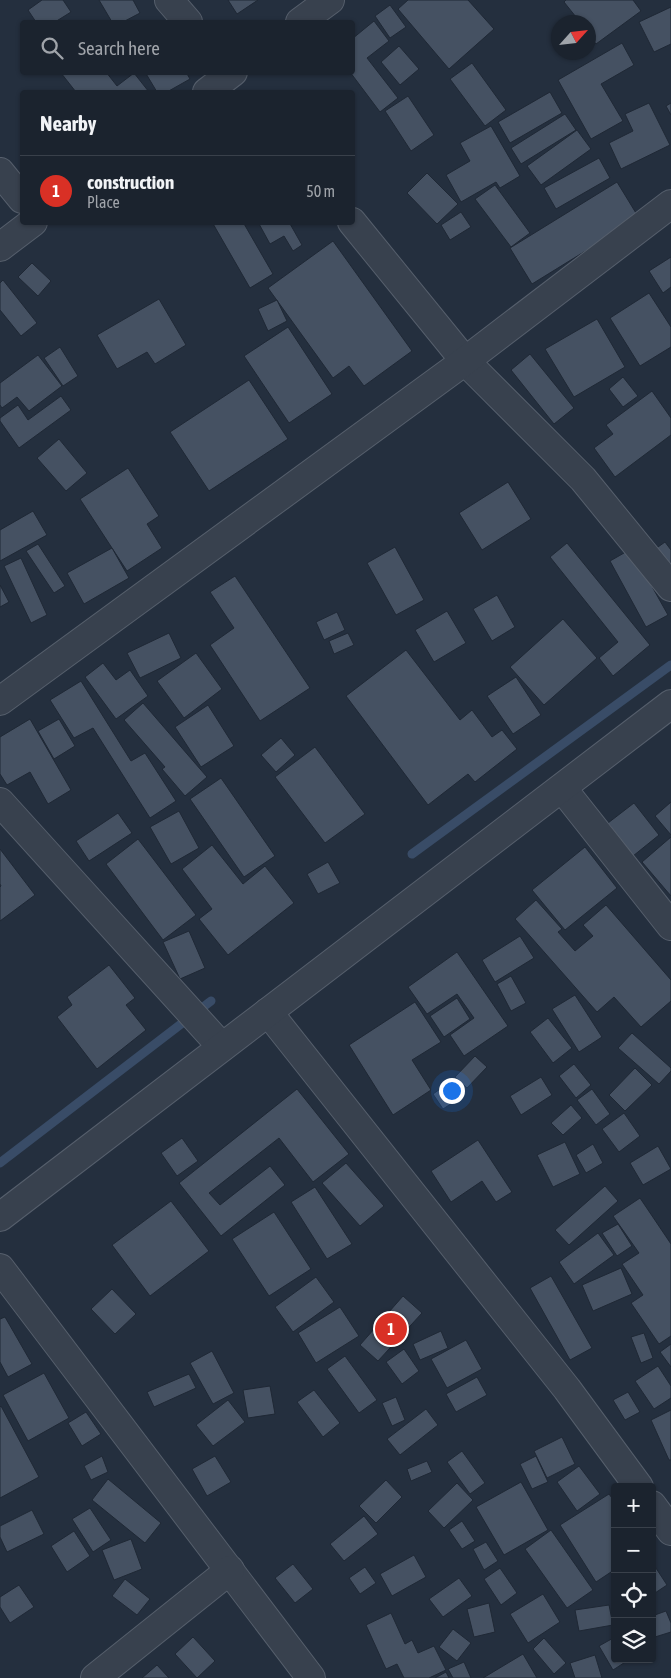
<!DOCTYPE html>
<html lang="en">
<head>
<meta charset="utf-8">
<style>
  body { margin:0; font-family:"Asap Condensed",sans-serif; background:#242b36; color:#f1f3f6 }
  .controls { position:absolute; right:15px; bottom:15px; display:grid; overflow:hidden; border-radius:5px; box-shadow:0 1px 4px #0004 }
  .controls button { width:45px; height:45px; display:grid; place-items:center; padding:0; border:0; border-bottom:1px solid #39404a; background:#1b232e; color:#f1f3f6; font:25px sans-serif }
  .compass { position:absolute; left:551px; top:15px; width:45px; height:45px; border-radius:50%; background:#1b232e; box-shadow:0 1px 4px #0004; rotate:63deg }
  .you { position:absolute; left:451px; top:1090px; width:18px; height:18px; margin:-12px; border:4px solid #fff; border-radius:50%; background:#1a73e8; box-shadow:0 0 0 8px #1a73e833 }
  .badge { display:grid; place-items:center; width:32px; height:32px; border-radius:50%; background:#d93025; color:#fff; font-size:16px; font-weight:700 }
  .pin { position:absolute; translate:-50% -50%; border:2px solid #fff; box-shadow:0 1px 5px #0006 }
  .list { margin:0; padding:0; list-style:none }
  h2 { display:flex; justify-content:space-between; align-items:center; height:65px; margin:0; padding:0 20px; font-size:21px }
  h2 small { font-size:16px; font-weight:400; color:#a0a4aa }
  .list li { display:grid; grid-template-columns:32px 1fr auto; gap:15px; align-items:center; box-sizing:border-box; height:70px; padding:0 20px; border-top:1px solid #39404a }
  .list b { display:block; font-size:19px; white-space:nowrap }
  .list p { margin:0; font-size:16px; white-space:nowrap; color:#a0a4aa }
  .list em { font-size:16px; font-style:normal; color:#a0a4aa }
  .icon { flex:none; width:28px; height:28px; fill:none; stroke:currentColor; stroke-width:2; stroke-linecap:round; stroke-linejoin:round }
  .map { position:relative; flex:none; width:671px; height:1678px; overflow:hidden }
  .search { position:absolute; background:#1b232e; box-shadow:0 1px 4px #0004; left:20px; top:20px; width:335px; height:55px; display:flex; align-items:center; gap:12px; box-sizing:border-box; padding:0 18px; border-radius:5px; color:#a0a4aa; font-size:19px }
  .panel { position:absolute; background:#1b232e; box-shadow:0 1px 4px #0004; left:20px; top:90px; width:335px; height:135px; border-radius:5px }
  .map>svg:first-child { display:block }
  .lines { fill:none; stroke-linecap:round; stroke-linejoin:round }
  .stream { stroke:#394c67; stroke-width:9 }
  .building { fill:#455162; stroke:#1f2835 }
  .minor-casing { stroke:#565f6c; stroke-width:30 }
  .minor { stroke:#38414e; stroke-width:28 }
</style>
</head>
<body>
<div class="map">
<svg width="671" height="1678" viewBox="0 0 671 1678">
  <rect width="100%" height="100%" fill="#242f3e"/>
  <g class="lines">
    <g class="stream">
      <polyline points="412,854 671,665"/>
      <polyline points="0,1163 211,1001"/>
    </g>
  </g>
  <g class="building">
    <polygon points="42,0 63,0 71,12 55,22 36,22 28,10"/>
    <polygon points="99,0 133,0 140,13 123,22 112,22"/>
    <polygon points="228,0 258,0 237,14"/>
    <polygon points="408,0 468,0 494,29 449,69 398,9"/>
    <polygon points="566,0 633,0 641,11 596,44 588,34 588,22 580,22 564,2"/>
    <polygon points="390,5 406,27 390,38 375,16"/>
    <polygon points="671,7 671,44 654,52 639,22"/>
    <polygon points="374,21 389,41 367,58 398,98 380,112 350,72 352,72 352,39"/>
    <polygon points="622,43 634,65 601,84 623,121 591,139 558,80"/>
    <polygon points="399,46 419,69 400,85 381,62"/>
    <polygon points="472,63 506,110 485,126 450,79"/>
    <polygon points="106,72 117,86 134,73 149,92 76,92 61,73"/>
    <polygon points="145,72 186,72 190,79 167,92 157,92"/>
    <polygon points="550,92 562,113 510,143 498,122"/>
    <polygon points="408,96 434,135 411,151 385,111"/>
    <polygon points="649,103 670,145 621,169 609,143 633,131 625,114"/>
    <polygon points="671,103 671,115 666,106"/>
    <polygon points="565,114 576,130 521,164 511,148"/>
    <polygon points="491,126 520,176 500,188 496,182 461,202 446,175 470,161 460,143"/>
    <polygon points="577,130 591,149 541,185 527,166"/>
    <polygon points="599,158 610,178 556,209 544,188"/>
    <polygon points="427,173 458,204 437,224 407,193"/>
    <polygon points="617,182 639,218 532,284 510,248"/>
    <polygon points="495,185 530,233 511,247 475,199"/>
    <polygon points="461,212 471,227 450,240 441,225"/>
    <polygon points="212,222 243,222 273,274 250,288"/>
    <polygon points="258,222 289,222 302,245 293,251 284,236 270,244"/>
    <polygon points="333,241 412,351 364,386 349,366 333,378 268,288"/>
    <polygon points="671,257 671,287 663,293 649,271"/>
    <polygon points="32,263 51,281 38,296 18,277"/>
    <polygon points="3,280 37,323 21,336 0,310 0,283"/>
    <polygon points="649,293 671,327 671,347 640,366 610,318"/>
    <polygon points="159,299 186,345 155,364 147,352 117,369 97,335"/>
    <polygon points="277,300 287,321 268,331 258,309"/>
    <polygon points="597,319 625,367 574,397 545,349"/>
    <polygon points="288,327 332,394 289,423 244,356"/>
    <polygon points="60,347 78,376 63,386 44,358"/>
    <polygon points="530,354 574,408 554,424 511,370"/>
    <polygon points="38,355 62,386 29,411 17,397 2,408 0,405 0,383"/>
    <polygon points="623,377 638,396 623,407 609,389"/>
    <polygon points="249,380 288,439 209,491 170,432"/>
    <polygon points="652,391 671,418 671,435 615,477 594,448 613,434 606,425"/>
    <polygon points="61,396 71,410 19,448 0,421 0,418 18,405 28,420"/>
    <polygon points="59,439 87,473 66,491 37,458"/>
    <polygon points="128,468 159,516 147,524 162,548 127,571 80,499"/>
    <polygon points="508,482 531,519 482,550 459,513"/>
    <polygon points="33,511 47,535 0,561 0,530"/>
    <polygon points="665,542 671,550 671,568 651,552"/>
    <polygon points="567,543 650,645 613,676 599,658 618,642 550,557"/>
    <polygon points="38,544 65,586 54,593 26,551"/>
    <polygon points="395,547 424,600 396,615 367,563"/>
    <polygon points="112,548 129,578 84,604 67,573"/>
    <polygon points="631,549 668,615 646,627 610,561"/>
    <polygon points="21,558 47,615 31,623 4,566"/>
    <polygon points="235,576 310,688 260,721 210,645 234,628 210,592"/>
    <polygon points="0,585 9,602 0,607"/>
    <polygon points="497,595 515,627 492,641 473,609"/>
    <polygon points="447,611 466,643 434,662 415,630"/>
    <polygon points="337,612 345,630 324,640 316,622"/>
    <polygon points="563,619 597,658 544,705 510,667"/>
    <polygon points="169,633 181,658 140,678 127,653"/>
    <polygon points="348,633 354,645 334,654 329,641"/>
    <polygon points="406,650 460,720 472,710 492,737 502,730 517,749 475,782 468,774 428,805 346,696"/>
    <polygon points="196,653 222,689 184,718 157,681"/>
    <polygon points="103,663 116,680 130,670 148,696 116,719 85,677"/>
    <polygon points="516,677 541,715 513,734 487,696"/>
    <polygon points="81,681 131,761 145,753 176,801 150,818 93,728 74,738 50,700"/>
    <polygon points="143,703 207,777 185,796 162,769 165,767 124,720"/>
    <polygon points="208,705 234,746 201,767 175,727"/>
    <polygon points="30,719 71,790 48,804 30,772 7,785 0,774 0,737"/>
    <polygon points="59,719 75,746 54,759 38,731"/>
    <polygon points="281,738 295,755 276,772 261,755"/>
    <polygon points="315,747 365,814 325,843 275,777"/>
    <polygon points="221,778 275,856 244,877 190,799"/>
    <polygon points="671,802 671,835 655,816"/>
    <polygon points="634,803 659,835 633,856 608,823"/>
    <polygon points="179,811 199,848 171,864 150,827"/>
    <polygon points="118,813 132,833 89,861 76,841"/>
    <polygon points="671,837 671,896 642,862"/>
    <polygon points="138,839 196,915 163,940 106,864"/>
    <polygon points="212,845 243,884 265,866 294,903 228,955 199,919 212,909 182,869"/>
    <polygon points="585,847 617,888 565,930 532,890"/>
    <polygon points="0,849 35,895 0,921 0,887 1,886 0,884"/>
    <polygon points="328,862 340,883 318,894 307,874"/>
    <polygon points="536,900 562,929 558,932 575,951 593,936 583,925 606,905 671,980 671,1001 641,1027 614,997 597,1012 515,919"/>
    <polygon points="189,931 205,968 180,979 163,942"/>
    <polygon points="520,936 534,958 495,982 482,960"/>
    <polygon points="457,952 508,1026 464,1056 450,1035 474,1018 457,994 427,1014 408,987"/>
    <polygon points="109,965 135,998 126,1005 146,1030 97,1069 57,1017 72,1005 67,997"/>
    <polygon points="511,976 526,1003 511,1011 497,984"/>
    <polygon points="575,995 602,1037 579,1052 552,1009"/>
    <polygon points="457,998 470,1019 444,1037 430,1016"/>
    <polygon points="415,1002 441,1042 412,1060 431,1090 393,1115 349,1045"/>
    <polygon points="548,1018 572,1048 553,1063 530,1032"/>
    <polygon points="632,1033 671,1068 671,1071 659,1084 618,1048"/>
    <polygon points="475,1056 487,1067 467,1088 455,1077"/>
    <polygon points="574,1064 591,1085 576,1098 559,1076"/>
    <polygon points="635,1068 652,1085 625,1111 609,1095"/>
    <polygon points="541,1077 552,1095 521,1115 510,1096"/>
    <polygon points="453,1080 463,1096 443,1109 433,1094"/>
    <polygon points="297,1089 349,1154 313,1182 279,1138 209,1193 220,1205 270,1166 285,1185 221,1236 179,1183"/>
    <polygon points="592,1089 610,1114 596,1125 577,1100"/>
    <polygon points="571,1105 582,1118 563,1135 551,1123"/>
    <polygon points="624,1113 640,1136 619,1152 602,1129"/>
    <polygon points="182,1138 198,1161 177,1176 161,1153"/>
    <polygon points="478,1140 512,1192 496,1202 482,1181 451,1202 431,1171"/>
    <polygon points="565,1142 580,1174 553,1187 537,1155"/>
    <polygon points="593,1144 603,1163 586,1173 576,1155"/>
    <polygon points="658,1146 671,1169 643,1185 630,1163"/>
    <polygon points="346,1163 384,1206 360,1226 322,1183"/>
    <polygon points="605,1186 618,1201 569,1245 555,1230"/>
    <polygon points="315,1187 352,1244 327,1259 291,1202"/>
    <polygon points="640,1198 671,1244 671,1336 659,1344 631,1303 643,1295 622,1264 639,1253 613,1216"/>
    <polygon points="171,1201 209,1251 150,1296 112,1245"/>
    <polygon points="274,1212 311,1269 269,1296 232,1239"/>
    <polygon points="618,1224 632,1246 617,1256 602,1233"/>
    <polygon points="598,1233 614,1255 574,1284 559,1262"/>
    <polygon points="621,1268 632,1294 593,1311 582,1285"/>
    <polygon points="551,1276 592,1348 570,1360 530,1288"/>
    <polygon points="316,1277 334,1302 293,1332 275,1307"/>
    <polygon points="112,1289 136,1314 115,1334 91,1309"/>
    <polygon points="403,1296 422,1313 378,1361 360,1345"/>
    <polygon points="340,1307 359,1336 316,1363 298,1333"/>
    <polygon points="5,1317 32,1364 8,1377 0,1362 0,1319"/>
    <polygon points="441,1331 448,1348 420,1360 413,1344"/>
    <polygon points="644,1333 653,1358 641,1363 631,1337"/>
    <polygon points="466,1340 482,1369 447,1388 431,1359"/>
    <polygon points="671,1344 671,1367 660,1352"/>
    <polygon points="404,1349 419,1371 402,1384 386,1362"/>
    <polygon points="212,1351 234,1393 213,1404 190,1363"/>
    <polygon points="345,1356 377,1400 359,1413 327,1369"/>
    <polygon points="658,1366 671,1386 671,1398 654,1409 635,1381"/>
    <polygon points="44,1373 69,1418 28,1441 3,1395"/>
    <polygon points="189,1374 196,1388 154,1407 147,1392"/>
    <polygon points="477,1377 487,1395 456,1412 446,1394"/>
    <polygon points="270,1386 275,1414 248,1418 243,1390"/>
    <polygon points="314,1390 340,1423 323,1437 297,1402"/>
    <polygon points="628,1392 640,1412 625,1420 613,1400"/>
    <polygon points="396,1397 405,1420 392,1426 382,1403"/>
    <polygon points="228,1400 245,1422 213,1446 196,1425"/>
    <polygon points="1,1406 39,1477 0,1498 0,1407"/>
    <polygon points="426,1409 438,1425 400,1455 387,1439"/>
    <polygon points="671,1410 671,1460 669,1460 651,1420"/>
    <polygon points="86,1412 101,1434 82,1446 68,1423"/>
    <polygon points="562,1437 575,1464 547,1478 534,1451"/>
    <polygon points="462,1451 485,1483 470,1494 447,1462"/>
    <polygon points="102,1456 108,1472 91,1480 84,1466"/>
    <polygon points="215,1456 231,1482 207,1496 192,1469"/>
    <polygon points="536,1456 548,1482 532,1489 520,1464"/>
    <polygon points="427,1461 432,1472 411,1481 407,1469"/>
    <polygon points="579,1466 600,1494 577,1511 557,1482"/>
    <polygon points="108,1479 161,1523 145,1543 92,1500"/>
    <polygon points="386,1480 402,1497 376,1523 359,1506"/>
    <polygon points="521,1482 548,1530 504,1555 476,1507"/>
    <polygon points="457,1483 473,1500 444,1528 428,1511"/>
    <polygon points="609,1494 615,1502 615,1578 611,1572 596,1582 560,1525"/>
    <polygon points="90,1508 111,1540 93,1552 72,1519"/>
    <polygon points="32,1510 44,1534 7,1552 0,1537 0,1526"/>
    <polygon points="364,1516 378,1534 344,1561 330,1544"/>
    <polygon points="462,1521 475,1541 462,1549 449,1530"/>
    <polygon points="551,1530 593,1590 567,1608 525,1549"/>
    <polygon points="74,1531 90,1556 67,1572 51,1546"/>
    <polygon points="131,1539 142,1569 114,1580 102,1550"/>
    <polygon points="486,1542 498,1561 484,1570 473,1549"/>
    <polygon points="414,1555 426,1577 392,1596 380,1574"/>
    <polygon points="652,1562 667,1585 652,1595"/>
    <polygon points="293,1564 313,1589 295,1603 275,1578"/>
    <polygon points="365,1567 376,1583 360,1594 349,1578"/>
    <polygon points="500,1568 517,1593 501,1605 484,1579"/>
    <polygon points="459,1578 472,1596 443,1617 429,1599"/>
    <polygon points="125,1579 150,1599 137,1615 112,1596"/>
    <polygon points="19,1585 34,1607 10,1623 0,1607 0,1597"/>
    <polygon points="543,1594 560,1622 528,1643 510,1614"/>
    <polygon points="489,1603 495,1632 474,1637 467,1609"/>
    <polygon points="609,1605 613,1625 579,1631 575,1610"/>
    <polygon points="666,1611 671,1623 671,1632 655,1637 652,1631 652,1616"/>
    <polygon points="391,1613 405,1644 412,1640 418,1653 434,1646 446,1670 429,1678 404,1678 397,1664 386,1669 366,1625"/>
    <polygon points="453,1629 471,1643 457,1661 439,1647"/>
    <polygon points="193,1637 215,1661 197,1678 175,1654"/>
    <polygon points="615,1637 615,1659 630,1659 613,1670 599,1646"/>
    <polygon points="544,1638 566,1663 554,1674 533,1649"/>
    <polygon points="523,1654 537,1678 483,1678"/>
    <polygon points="595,1655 602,1678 575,1678 570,1663"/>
    <polygon points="464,1662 471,1678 453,1678 448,1669"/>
    <polygon points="157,1665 169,1678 142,1678"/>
    <polygon points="446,1672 449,1678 435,1678"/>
  </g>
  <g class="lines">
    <defs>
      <g id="minor">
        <polyline points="169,0 188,22"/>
        <polyline points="300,22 330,0"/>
        <polyline points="207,92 233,72"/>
        <polyline points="0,172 22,199"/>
        <polyline points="352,222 465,361 583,479 671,587"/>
        <polyline points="0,247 33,222"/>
        <polyline points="0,701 465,361 671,204"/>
        <polyline points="562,788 671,926"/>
        <polyline points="0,802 222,1047"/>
        <polyline points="268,1012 567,1389 639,1487"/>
        <polyline points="0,1217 671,704"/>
        <polyline points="0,1268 311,1678"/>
        <polyline points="652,1505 671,1531"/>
        <polyline points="95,1678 230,1570"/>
      </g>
    </defs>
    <use href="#minor" class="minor-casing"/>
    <use href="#minor" class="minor"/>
  </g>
</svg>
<div class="controls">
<button>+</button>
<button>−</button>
<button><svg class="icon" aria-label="locate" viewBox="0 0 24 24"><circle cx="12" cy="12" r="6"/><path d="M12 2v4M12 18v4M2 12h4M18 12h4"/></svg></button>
<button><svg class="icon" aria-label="layers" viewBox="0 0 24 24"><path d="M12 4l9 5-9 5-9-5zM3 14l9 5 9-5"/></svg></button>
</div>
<svg class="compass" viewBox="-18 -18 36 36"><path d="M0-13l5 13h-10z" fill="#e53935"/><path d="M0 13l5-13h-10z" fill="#a0a4aa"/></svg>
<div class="you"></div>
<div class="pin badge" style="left:391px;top:1329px">1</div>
<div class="search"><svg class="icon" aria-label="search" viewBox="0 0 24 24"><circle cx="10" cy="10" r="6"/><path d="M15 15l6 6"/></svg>Search here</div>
<section class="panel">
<h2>Nearby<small></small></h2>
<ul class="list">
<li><span class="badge">1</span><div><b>construction</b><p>Place</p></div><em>50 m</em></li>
</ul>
</section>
</div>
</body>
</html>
